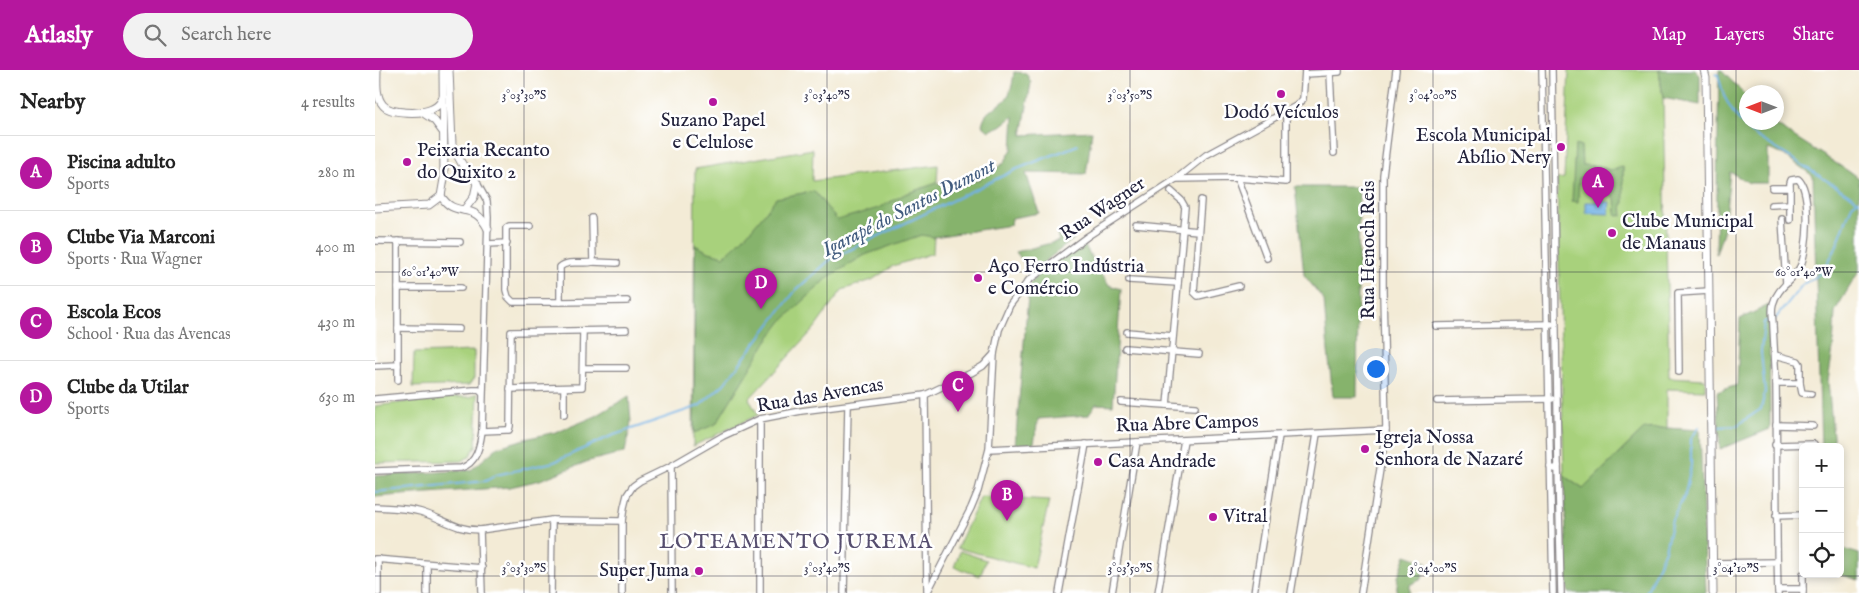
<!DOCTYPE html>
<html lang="en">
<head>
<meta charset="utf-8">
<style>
  body { margin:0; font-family:"IM FELL English",serif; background:#f2f2f2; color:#222 }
  .controls { position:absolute; right:15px; bottom:15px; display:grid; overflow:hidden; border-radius:8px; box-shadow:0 2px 8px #0003 }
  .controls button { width:45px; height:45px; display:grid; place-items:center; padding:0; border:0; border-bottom:1px solid #e0e0e0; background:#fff; color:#222; font:25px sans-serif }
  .compass { position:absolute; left:1364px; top:15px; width:45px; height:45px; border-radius:50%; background:#fff; box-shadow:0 2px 8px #0003; rotate:270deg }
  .you { position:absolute; left:1000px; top:298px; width:18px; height:18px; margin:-12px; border:4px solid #fff; border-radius:50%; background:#1a73e8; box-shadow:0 0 0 8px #1a73e833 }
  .badge { display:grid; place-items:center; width:32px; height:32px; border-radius:50%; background:#b5179e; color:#fff; font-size:16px; font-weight:700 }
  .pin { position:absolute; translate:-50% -41px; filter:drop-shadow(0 1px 2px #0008) }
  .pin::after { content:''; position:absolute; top:26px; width:18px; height:15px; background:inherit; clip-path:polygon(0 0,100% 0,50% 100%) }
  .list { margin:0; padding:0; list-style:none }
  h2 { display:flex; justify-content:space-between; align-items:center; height:65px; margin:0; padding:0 20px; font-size:21px }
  h2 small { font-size:16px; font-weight:400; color:#767676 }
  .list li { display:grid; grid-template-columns:32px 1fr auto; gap:15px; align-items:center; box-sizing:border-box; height:75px; padding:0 20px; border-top:1px solid #e0e0e0 }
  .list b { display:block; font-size:19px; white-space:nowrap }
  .list p { margin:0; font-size:16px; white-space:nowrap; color:#767676 }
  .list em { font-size:16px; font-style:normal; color:#767676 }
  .icon { flex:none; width:28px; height:28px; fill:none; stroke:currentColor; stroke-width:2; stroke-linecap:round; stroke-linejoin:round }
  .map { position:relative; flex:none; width:1484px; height:523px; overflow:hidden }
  header { display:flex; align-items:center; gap:30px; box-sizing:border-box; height:70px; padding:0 25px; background:#b5179e; color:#fff }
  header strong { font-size:24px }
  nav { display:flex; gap:28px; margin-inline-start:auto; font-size:18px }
  .search { width:350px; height:45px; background:#f2f2f2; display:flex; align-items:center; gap:12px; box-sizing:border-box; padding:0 18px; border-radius:28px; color:#767676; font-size:19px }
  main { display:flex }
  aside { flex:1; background:#fff }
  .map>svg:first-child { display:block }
  .green { fill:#a8d17c; stroke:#657a5c }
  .forest { fill:#86b36c; stroke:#546a54 }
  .water { fill:#72b2e6; stroke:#4a6a90 }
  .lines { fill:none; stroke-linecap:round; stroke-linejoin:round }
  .stream { stroke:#72b2e6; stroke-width:2 }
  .minor-casing { stroke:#8a8688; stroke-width:8 }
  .tertiary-casing { stroke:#8a8688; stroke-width:9 }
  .minor { stroke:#fff; stroke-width:5.5 }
  .tertiary { stroke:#fff; stroke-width:7 }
  .ticks { fill:none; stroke:#22223b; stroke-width:1; stroke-opacity:0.45 }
  .poi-dot { fill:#b5179e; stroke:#fff; stroke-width:2 }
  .labels { text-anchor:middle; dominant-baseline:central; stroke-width:5; stroke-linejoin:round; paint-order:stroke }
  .poi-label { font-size:19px; fill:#22223b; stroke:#fff; text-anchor:start }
  .street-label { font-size:19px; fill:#22223b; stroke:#fff }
  .water-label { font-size:20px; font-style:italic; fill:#425c7f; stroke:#fff }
  .quarter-label { font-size:21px; letter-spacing:1px; fill:#564e6f; stroke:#fff }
  .ticks-label { font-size:12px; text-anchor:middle; fill:#22223b; stroke:#fff; stroke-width:5; stroke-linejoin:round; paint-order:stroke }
</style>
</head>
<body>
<header>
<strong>Atlasly</strong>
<div class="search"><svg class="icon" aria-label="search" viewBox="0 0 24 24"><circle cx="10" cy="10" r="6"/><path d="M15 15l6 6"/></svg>Search here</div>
<nav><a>Map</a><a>Layers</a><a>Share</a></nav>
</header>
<main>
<aside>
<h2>Nearby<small>4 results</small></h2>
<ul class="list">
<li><span class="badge">A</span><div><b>Piscina adulto</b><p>Sports</p></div><em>280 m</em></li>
<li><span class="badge">B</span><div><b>Clube Via Marconi</b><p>Sports · Rua Wagner</p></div><em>400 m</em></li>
<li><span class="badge">C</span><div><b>Escola Ecos</b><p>School · Rua das Avencas</p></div><em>430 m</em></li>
<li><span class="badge">D</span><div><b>Clube da Utilar</b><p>Sports</p></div><em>630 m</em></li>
</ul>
</aside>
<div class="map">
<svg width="1484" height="523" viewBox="0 0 1484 523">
  <rect width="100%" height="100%" fill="#fff"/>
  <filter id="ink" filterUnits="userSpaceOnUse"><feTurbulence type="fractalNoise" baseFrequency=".02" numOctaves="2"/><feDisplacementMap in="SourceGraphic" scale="10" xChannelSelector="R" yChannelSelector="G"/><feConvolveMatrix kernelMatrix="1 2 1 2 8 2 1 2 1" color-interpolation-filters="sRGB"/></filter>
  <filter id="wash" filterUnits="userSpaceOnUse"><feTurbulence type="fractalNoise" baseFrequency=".0096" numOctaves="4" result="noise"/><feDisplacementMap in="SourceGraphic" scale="20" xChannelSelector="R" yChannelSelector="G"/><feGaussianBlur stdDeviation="1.12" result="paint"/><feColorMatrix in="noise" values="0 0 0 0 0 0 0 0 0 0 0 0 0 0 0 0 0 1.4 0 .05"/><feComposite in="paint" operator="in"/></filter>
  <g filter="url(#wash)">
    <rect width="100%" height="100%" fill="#f3ebd6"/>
    <g class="green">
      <polygon points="1194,0 1284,0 1288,28 1294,307 1330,309 1330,320 1292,319 1292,358 1269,359 1208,419 1189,406 1182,109 1189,108"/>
      <polygon points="438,79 437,111 563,95 558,183 518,196 497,210 467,220 439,259 374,329 383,345 318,376 320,99"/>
      <polygon points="99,281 99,308 94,315 38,317 39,283"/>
      <polygon points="103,323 101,376 94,387 86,391 0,393 0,336 71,327 95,327"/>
      <polygon points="606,427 674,431 659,498 582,478"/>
      <polygon points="585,481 611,490 605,506 579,497"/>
    </g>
    <g class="forest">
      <polygon points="1284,0 1320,0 1325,5 1325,35 1288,28"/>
      <polygon points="1344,0 1346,0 1371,26 1372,52 1398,53 1484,108 1484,201 1460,241 1458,279 1453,311 1459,377 1446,377 1438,106 1409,85 1393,79 1393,113 1374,113 1355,102 1349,159 1341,184"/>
      <path d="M639,2L651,3L656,13L647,65L717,61L711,104L651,103L664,143L637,148L636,155L559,167L546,165L490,185L455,206L407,251L391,272L341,354L319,363L320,175L334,182L349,186C369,169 385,150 401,128L439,121L462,150L504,138L530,124L562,113L582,115L603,110L629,93L637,79L639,46L626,56L614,61L607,55C610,40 617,41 628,32C636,26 638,12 639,2Z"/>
      <path d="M1200,74L1206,76L1207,95L1223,96L1235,100L1248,97L1249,133L1247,134L1248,146L1241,145L1240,128C1230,124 1228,119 1227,109L1204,108L1203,132L1197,131Z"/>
      <polygon points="920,117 984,117 982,327 958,327 953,281 949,230 929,205"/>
      <polygon points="690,160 699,169 656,202 641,182 684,171 682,163"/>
      <polygon points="708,173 734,215 746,219 738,335 721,334 713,345 663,349 659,373 640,376 654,215 665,202"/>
      <polygon points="1394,235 1395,359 1345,379 1342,322 1362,315 1365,249"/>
      <polygon points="254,326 256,352 250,382 214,391 165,410 135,417 0,427 0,406 96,400 123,377 150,369 185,361 221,346"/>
      <polygon points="1292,358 1325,360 1331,523 1193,523 1189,406 1208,419 1269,359"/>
      <polygon points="1465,450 1468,479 1484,484 1484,510 1463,504 1465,504"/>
      <polygon points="1031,485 1051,492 1047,509 1035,515 1035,523 1021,523 1023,507"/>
    </g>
    <polygon class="water" points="1211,132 1235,132 1234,144 1211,143"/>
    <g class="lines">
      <g class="stream">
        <polyline points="1340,4 1343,5 1349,26 1359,44 1375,62 1484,131 1483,130 1477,135 1460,180 1447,203 1428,214 1400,249"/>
        <polyline points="1340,357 1361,356 1386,339 1390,322 1386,282 1389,252 1395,250"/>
        <polyline points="0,422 111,411 121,405 179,392 236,366 324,336 349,314 421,220 456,189 642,99 703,75"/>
        <polyline points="1271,523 1290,480 1297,450 1310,425 1316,395 1316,369 1324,357"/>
      </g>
    </g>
  </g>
  <g filter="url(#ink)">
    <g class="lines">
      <defs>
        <g id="minor">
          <polyline points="1167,0 1178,523"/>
          <polyline points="955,3 959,83"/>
          <polyline points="930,4 964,2 964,0"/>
          <polyline points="862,108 892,188"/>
          <polyline points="801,109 862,108 911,112 911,43"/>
          <polyline points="1397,118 1415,118"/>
          <polyline points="826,130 819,222 823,226 864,216"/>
          <polyline points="1396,135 1415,134"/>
          <path d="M217,148L218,192C207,195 194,189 185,197V232L252,231"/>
          <polyline points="1407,149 1411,214"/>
          <polyline points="761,155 823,161"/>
          <polyline points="155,156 134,156 131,158 131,220 133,227 138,232 185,232"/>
          <polyline points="0,171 85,172"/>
          <polyline points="23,171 23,310"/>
          <polyline points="113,174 132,173"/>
          <polyline points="218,192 242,193"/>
          <polyline points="754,210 803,213"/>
          <polyline points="23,218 86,218"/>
          <polyline points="1061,256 1176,254"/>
          <polyline points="23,258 84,259"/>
          <polyline points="752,262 798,266"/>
          <polyline points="750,278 824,284"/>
          <polyline points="1400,285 1423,291 1425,294 1425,313"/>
          <polyline points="0,296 23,295"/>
          <polyline points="208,298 251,298"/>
          <polyline points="1304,302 1303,223 1334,221"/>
          <polyline points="1401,313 1425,313 1427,323 1436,324"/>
          <polyline points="135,319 207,317 208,261"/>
          <polyline points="550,325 552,520"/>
          <polyline points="0,329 98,320 104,320 107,323"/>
          <polyline points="1062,331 1177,329"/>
          <polyline points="746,332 820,337"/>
          <polyline points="792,335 810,137 806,130 796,121"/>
          <polyline points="189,345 189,318"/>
          <polyline points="1401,355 1438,356"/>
          <polyline points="107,361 131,360 134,360 135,356 136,262 251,260"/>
          <polyline points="1400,375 1439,374"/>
          <polyline points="614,379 1011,360"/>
          <polyline points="296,396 297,523"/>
          <polyline points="1183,396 1186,523"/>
          <polyline points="1175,397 1180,399 1183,396 1177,0"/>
          <path d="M0,401L86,398C102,393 105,376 107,361L113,147L112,131L102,113"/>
          <path d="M0,437C15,438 32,438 46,442C69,449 80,460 105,460L177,450L247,451"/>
          <polyline points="1401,446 1428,445"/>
          <polyline points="105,460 107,523"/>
          <polyline points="0,489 107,498"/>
          <polyline points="3,489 3,523"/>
          <polyline points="1337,493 1402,492"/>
          <polyline points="1428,504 1428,523"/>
          <polyline points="1403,519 1428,519"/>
          <polyline points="52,523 52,494"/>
          <polyline points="176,523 177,450"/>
          <polyline points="247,523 247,451 249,437 252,425 258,416 265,411 296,396 348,366 385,349 426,341 550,325 596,303 608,296 619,284"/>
          <polyline points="385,523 385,349"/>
          <polyline points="469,523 473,336"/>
          <polyline points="552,523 596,438 603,421 614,379 619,284 624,260 635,235 654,210 713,166 801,109 831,85 921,36 928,29 930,0"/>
          <polyline points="684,523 711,374"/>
          <polyline points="737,523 762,372"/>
          <polyline points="783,523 809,370"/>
          <polyline points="879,523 904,366"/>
          <polyline points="916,523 942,364"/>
          <polyline points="986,523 1011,360 1008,222 1008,105 1021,0"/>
          <path d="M1403,523C1401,453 1402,383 1401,313C1400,294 1399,275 1398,256C1398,249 1396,241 1398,234C1402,218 1418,210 1425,197C1433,182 1437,120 1423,109L1416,110L1415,113V150"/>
        </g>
        <g id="tertiary">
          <path d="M2,0C2,11 0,26 8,35C15,44 47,44 57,39C62,37 66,33 68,27"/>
          <polyline points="74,0 77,75 87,94 102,113 99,127 89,140"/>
          <polyline points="1329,0 1331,8 1338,523"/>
          <polyline points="47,42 59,50 68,62"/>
          <path d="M66,126C81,150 98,129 113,159"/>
          <polyline points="0,138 54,135 66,126 69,109 68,0"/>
        </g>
      </defs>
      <use href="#minor" class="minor-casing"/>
      <use href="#tertiary" class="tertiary-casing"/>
      <use href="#minor" class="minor"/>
      <use href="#tertiary" class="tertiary"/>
    </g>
  </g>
  <path class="ticks" d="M149,0V523M452,0V523M755,0V523M1058,0V523M1361,0V523M0,202H1484M0,506H1484"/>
  <g class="poi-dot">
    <circle cx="906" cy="24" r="5"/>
    <circle cx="338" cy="32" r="5"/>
    <circle cx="1186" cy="77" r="5"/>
    <circle cx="32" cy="92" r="5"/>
    <circle cx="1237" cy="163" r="5"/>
    <circle cx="603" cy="208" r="5"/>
    <circle cx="990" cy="379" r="5"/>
    <circle cx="723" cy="392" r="5"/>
    <circle cx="838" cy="447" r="5"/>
    <circle cx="324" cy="501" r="5"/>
  </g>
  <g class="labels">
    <g class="poi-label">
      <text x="906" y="43" text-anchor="middle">Dodó Veículos</text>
      <text x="338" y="51" text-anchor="middle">Suzano Papel<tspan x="338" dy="22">e Celulose</tspan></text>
      <text x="1176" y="66" text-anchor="end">Escola Municipal<tspan x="1176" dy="22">Abílio Nery</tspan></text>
      <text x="42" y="81">Peixaria Recanto<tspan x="42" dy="22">do Quixito 2</tspan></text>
      <text x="1247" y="152">Clube Municipal<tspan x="1247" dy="22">de Manaus</tspan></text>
      <text x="613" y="197">Aço Ferro Indústria<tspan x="613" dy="22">e Comércio</tspan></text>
      <text x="1000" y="368">Igreja Nossa<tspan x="1000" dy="22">Senhora de Nazaré</tspan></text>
      <text x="733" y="392">Casa Andrade</text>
      <text x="848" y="447">Vitral</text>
      <text x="314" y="501" text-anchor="end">Super Juma</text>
    </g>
    <g class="street-label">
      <text transform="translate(728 139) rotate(-34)">Rua Wagner</text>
      <text transform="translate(994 180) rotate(-90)">Rua Henoch Reis</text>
      <text transform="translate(445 326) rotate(-10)">Rua das Avencas</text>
      <text transform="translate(812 354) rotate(-2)">Rua Abre Campos</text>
    </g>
    <g class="water-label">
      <text transform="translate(534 138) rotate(-27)">Igarapé do Santos Dumont</text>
    </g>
    <g class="quarter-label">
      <text x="421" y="472">LOTEAMENTO JUREMA</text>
    </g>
  </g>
  <g class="ticks-label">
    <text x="149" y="29">3°03'30"S</text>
    <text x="452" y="29">3°03'40"S</text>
    <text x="755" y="29">3°03'50"S</text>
    <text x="1058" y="29">3°04'00"S</text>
    <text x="1429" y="206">60°01'40"W</text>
    <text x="55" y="206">60°01'40"W</text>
    <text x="149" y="502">3°03'30"S</text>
    <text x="452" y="502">3°03'40"S</text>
    <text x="755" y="502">3°03'50"S</text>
    <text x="1058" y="502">3°04'00"S</text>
    <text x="1361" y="502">3°04'10"S</text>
  </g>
</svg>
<div class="controls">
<button>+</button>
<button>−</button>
<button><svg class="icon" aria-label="locate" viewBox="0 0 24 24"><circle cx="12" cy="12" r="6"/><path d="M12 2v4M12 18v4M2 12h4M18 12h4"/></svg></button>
</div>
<svg class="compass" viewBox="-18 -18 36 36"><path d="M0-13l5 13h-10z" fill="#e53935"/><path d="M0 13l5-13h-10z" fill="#767676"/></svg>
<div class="you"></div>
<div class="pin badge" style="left:1223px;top:138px">A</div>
<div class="pin badge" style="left:632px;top:451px">B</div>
<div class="pin badge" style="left:583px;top:342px">C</div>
<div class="pin badge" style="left:386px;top:239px">D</div>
</div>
</main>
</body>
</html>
